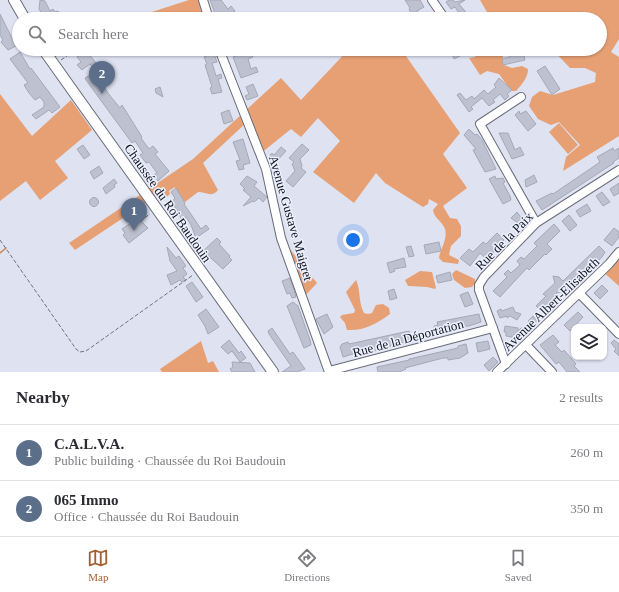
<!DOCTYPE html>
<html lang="en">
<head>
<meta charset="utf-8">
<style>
  body { margin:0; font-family:Georgia,serif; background:#f2f2f3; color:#2b2b33 }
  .controls { position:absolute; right:12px; bottom:12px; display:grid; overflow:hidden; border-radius:8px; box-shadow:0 1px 3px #0004 }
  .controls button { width:36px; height:36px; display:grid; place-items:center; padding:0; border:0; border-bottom:1px solid #e1e1e2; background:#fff; color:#2b2b33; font:20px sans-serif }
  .you { position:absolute; left:353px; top:240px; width:14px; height:14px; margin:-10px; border:3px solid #fff; border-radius:50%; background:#1a73e8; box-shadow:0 0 0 6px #1a73e833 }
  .badge { display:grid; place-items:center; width:26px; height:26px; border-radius:50%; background:#a45f31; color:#fff; font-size:13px; font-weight:700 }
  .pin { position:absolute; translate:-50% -33px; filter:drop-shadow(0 1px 2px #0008) }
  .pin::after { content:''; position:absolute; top:21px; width:14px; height:12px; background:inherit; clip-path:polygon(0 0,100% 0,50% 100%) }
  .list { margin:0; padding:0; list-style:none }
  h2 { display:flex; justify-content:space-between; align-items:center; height:52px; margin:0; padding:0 16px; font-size:17px }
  h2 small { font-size:13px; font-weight:400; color:#7c7c81 }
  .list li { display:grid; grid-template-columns:26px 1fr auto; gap:12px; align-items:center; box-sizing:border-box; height:56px; padding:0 16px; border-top:1px solid #e1e1e2 }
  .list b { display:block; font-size:15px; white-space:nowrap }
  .list p { margin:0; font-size:13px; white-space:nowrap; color:#7c7c81 }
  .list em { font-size:13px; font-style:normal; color:#7c7c81 }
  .icon { flex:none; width:22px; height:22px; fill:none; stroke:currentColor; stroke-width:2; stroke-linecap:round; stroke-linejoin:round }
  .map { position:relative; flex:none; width:619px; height:372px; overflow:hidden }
  .search { position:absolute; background:#fff; box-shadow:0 1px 3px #0004; left:12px; right:12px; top:12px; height:44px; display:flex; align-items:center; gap:10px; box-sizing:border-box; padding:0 14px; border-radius:22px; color:#7c7c81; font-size:15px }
  .sheet { height:164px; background:#fff }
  nav { display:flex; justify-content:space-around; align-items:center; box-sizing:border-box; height:56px; border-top:1px solid #e1e1e2; background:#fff; font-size:11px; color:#7c7c81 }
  nav a { display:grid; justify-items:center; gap:2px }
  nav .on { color:#a45f31 }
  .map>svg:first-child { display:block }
  .green { fill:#e7a074 }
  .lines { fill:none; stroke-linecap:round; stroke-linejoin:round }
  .stream { stroke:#ce824f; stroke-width:1.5 }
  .building { fill:#bec1d0; stroke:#a5a9b7 }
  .minor-casing { stroke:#686c79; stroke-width:10 }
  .major-casing { stroke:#686c79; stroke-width:12 }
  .path { stroke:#70727c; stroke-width:1; stroke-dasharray:4 2; stroke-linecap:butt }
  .minor { stroke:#fff; stroke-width:8 }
  .major { stroke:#fff; stroke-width:10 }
  .labels { text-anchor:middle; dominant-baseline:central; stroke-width:3; stroke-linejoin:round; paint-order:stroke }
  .street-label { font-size:13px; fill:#121319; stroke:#ebeffe }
</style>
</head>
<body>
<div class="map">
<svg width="619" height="372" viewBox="0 0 619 372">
  <rect width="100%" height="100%" fill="#dee2f1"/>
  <g class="green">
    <polygon points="189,0 201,0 206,19 130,19"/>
    <polygon points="480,0 619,0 619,39 611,52 619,57 619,136 563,171 566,157 580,145 559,122 551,125 538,119 529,106 532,97 540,91 553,95 595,82 596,73 585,68 570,68 552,49 600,49 600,19 491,19"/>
    <path d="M349,49H401L460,133L443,154L467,188L443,206L450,218L457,219L461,226V236L451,246L449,255L459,260L458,264L443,262L439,258C440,249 448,239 445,229C442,221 434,218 433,210L438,204L429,199L428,204L423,207L385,183L376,173L354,203L313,172L340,141L318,118L301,137L291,129L260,154L247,122L203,163L218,190C212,198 206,192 198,192L185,202L179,195L175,187L169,191L170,194L164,199H162L159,194L75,250L69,243L193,159L281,78L301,100Z"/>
    <path d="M479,49H502L504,65L512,68L522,66L528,69C528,78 522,84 516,91H511L499,74L487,71L480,75L469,58L475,57Z"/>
    <polygon points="0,94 32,136 71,100 92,130 55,161 68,178 40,200 26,181 0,201"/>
    <polygon points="559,123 578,145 568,154 549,132"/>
    <polygon points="281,238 317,283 302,299"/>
    <polygon points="615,257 619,261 619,286 602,271"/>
    <polygon points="456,270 475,279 475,283 472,287 465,288 454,280 452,274"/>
    <polygon points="420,271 432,272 436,288 435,289 427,287 408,286 405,280"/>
    <path d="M356,280C361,290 358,302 364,313L368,314L372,313L376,305L383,304L389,308L390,314C376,324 364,331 347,330L345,323L340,317L342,315L354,313L355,310L346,292Z"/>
    <polygon points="201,341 208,363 213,361 219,372 162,372 160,369"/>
  </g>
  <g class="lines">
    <polyline class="stream" points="0,253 6,248"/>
  </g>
  <g class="building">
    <polygon points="40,0 45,1 50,11 53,9 55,12 58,11 60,15 54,19 45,19 39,9"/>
    <polygon points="210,0 221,0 228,9 231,6 235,11 230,15 232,19 217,19"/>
    <polygon points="405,0 420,0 424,7 417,11 422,19 430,13 434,19 411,19 409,15 411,13 409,9 410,8"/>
    <polygon points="449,0 453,0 455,2 465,0 459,4 469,16 463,19 455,7 451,9 446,2"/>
    <polygon points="0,14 16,46 8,50 1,42 3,40 0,35"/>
    <polygon points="205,49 211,49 214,54 217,62 212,63 216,76 221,74 222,78 218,79 222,92 212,94 210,88 212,87 205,65 207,64 204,57 207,56"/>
    <polygon points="450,49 460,49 462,53 459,54 460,56 454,59"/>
    <polygon points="86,50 99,67 95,70 90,64 82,70 77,65 81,62 77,57"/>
    <polygon points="250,51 253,57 248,59 251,69 256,67 258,72 241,78 233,57"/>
    <polygon points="20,52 30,69 31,68 60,107 52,113 49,110 36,119 32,115 44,107 44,102 40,97 35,100 29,93 24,85 28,83 10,59"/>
    <polygon points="523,52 525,60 503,65 502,59 510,57 510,53"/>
    <polygon points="545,66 560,89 552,95 537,71"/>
    <polygon points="97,71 101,78 98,79 111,97 120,108 122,105 142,137 141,138 149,149 153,146 158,152 155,154 169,171 158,181 154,175 157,173 149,162 146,163 140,155 143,153 135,141 132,143 86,80 85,78"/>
    <polygon points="499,78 512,90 507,94 509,96 505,100 500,94 493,100 495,102 489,106 482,98 471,107 473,109 469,112 457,95 460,93 466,100 472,96 474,99 484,90 488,94 496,87 494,85"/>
    <polygon points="253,84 258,96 247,100 245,96 249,94 246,87"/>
    <polygon points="160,87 163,97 156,93 155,89"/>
    <polygon points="229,110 233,121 224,124 221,113"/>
    <polygon points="519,111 520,114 526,111 536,124 528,131 515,115"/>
    <polygon points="469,129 475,135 477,134 482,140 496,169 485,172 473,150 476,149 464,135"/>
    <polygon points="499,133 508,133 515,150 520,147 524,155 512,159"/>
    <polygon points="243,139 250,163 243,165 244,169 239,170 236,161 240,160 233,142"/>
    <polygon points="302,144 309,150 300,159 302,166 301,168 306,172 293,187 286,181 295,171 292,164 294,162 289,158"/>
    <polygon points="83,145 90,155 84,159 77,149"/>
    <polygon points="281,147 286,151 275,163 268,157 272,153 274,155"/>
    <polygon points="613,148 614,151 619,148 619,158 613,162 614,163 542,210 536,201 552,193 553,194 587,171 600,162 597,157"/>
    <polygon points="99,166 103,173 94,179 90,172"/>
    <polygon points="534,175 537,182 526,187 525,180"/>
    <polygon points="247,176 257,182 254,186 267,197 263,202 259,198 254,202 253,201 243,206 251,197 243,190 245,189 240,184"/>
    <polygon points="495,176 496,179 503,178 505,182 503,183 510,196 511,200 503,204 489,179"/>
    <polygon points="114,179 117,183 114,185 115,187 106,194 103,188"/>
    <polygon points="619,183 619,193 614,196 610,189"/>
    <polygon points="176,188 185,203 184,204 201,229 206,225 209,229 196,238 191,225 186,217 182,220 172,202 175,198 171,192"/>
    <polygon points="602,192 610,202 603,206 596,196"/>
    <circle cx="94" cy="202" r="4.5"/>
    <polygon points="587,204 591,211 580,217 576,211"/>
    <polygon points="517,212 526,224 523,227 511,218"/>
    <polygon points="569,215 577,225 570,231 562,221"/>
    <polygon points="138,218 148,228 129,243 123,235 125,233 122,229"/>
    <polygon points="554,224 560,231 547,244 552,249 546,255 545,254 529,270 527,268 525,270 500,297 493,291 507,277 504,274 508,270 511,273 520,265 517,261 521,257 524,259 537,246 534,243"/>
    <polygon points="614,228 619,232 619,237 612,246 604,240"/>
    <polygon points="497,233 504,240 487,260 480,253 470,266 460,258 469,249 473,252 483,242 486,244"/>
    <polygon points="217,238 221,242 219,244 230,256 229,257 232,260 223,269 203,251"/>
    <polygon points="439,242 441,251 426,254 424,245"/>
    <polygon points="411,246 414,256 409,257 406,247"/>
    <polygon points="599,246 605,252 602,257 574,285 573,283 564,291 556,293 560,298 544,314 536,306 546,296 543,294 555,283 553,276 559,277 563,281"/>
    <polygon points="167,247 176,258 179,256 186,266 183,268 187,274 183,277 186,280 182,282 180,280 171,285 167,275 177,271 170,261"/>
    <polygon points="404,258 406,267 394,269 395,271 390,273 387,263"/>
    <polygon points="450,272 452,280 438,283 436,276"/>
    <polygon points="290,278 296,297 292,298 290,293 287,294 282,281"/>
    <polygon points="192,282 203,297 196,302 186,286"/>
    <polygon points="602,285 608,291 600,299 594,293"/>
    <polygon points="394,289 397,298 390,300 388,291"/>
    <polygon points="468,292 473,304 465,307 460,295"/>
    <polygon points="293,302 298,306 310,340 311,345 304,348 287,306"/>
    <polygon points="513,307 515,312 521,314 517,320 510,316 507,318 507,316 500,318 497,311 501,309 502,311"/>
    <polygon points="206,309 219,327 208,334 205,326 198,315"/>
    <polygon points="578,312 583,317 570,331 564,325"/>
    <polygon points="327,314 333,327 324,334 316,319"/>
    <polygon points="479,314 481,322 469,326 458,327 458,329 434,336 432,330 434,329 434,326 438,325 437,322"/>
    <polygon points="533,316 538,322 534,327 528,321"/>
    <polygon points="505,326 518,328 518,331 521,328 527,329 526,336 523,336 522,339 506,336 506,332 504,332"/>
    <polygon points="272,328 290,354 293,352 305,369 297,372 282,372 291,366 269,334 268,331"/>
    <polygon points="409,331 412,340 357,356 356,353 343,357 340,347 342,344 348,342 349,344"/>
    <polygon points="553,335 559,342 555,345 562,352 564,350 576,364 574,366 580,372 567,372 559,362 556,364 540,345"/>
    <polygon points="229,340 239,353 241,351 246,358 240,362 232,351 228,354 221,347"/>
    <polygon points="614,340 619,344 619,356 614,351 616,349 611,343"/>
    <polygon points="488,341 490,349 478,352 476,343"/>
    <polygon points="466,344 468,353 460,358 448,360 448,358 443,358 405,368 406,369 399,372 378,372 377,367 409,360 409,359 458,348 458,346"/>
    <polygon points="493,357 498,362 489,371 484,365"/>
    <polygon points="232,362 250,363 255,372 232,372 230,369 233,367"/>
  </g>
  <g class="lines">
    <defs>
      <g id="minor">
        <polyline points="203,0 209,19"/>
        <polyline points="432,0 445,19"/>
        <polyline points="219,49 266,169 281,238 329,372"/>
        <polyline points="521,97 480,124 536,223"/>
        <polyline points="579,293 619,334"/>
        <polyline points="526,345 552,372"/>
        <polyline points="506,364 479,290 479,285 484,277 536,223 619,170"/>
        <polyline points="329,371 493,328"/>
        <polyline points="497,372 609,264 619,252"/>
      </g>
      <g id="major">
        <polyline points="14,0 25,19"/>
        <polyline points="43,49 273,372"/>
      </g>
    </defs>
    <use href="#minor" class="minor-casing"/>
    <use href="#major" class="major-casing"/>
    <g class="path">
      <polyline points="61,60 77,49"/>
      <polyline points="140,221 150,214"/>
      <polyline points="0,240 76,349 80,352 86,351 193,275"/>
    </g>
    <use href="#minor" class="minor"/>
    <use href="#major" class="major"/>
  </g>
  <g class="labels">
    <g class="street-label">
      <text transform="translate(168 203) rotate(55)">Chaussée du Roi Baudouin</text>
      <text transform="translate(291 218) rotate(74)">Avenue Gustave Maigret</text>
      <text transform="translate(504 241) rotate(-45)">Rue de la Paix</text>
      <text transform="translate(551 304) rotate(-44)">Avenue Albert-Elisabeth</text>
      <text transform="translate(408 338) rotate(-15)">Rue de la Déportation</text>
    </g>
  </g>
</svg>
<div class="controls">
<button><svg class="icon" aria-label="layers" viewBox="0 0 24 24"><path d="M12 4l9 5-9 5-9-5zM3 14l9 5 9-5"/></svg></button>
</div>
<div class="you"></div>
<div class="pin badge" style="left:134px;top:231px;background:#5c6f8a">1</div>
<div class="pin badge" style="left:102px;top:94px;background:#5c6f8a">2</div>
<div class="search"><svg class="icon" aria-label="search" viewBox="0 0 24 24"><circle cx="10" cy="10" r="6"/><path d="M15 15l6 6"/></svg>Search here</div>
</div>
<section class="sheet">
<h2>Nearby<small>2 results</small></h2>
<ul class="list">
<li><span class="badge" style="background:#5c6f8a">1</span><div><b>C.A.L.V.A.</b><p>Public building · Chaussée du Roi Baudouin</p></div><em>260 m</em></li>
<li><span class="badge" style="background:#5c6f8a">2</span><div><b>065 Immo</b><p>Office · Chaussée du Roi Baudouin</p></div><em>350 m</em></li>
</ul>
</section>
<nav>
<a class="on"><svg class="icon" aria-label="map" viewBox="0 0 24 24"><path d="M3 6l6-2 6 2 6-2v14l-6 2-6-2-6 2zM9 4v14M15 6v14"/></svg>Map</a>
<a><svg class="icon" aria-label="directions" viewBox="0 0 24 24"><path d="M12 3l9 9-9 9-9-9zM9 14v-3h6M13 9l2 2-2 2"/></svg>Directions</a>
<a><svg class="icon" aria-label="saved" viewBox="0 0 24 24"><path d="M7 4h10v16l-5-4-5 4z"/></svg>Saved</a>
</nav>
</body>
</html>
